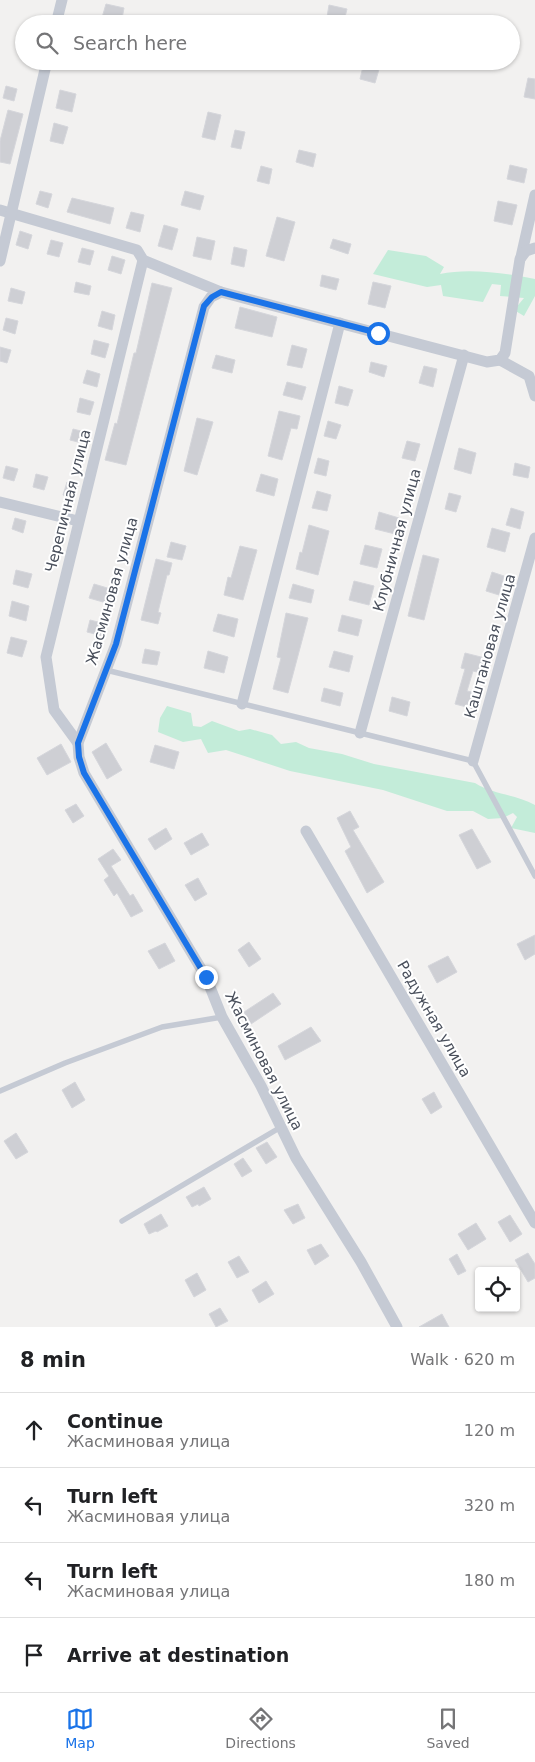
<!DOCTYPE html>
<html lang="en">
<head>
<meta charset="utf-8">
<style>
  body { margin:0; font-family:"DejaVu Sans",sans-serif; background:#f6f6f6; color:#202124 }
  .controls { position:absolute; right:15px; bottom:15px; display:grid; overflow:hidden; border-radius:5px; box-shadow:0 1px 4px #0004 }
  .controls button { width:45px; height:45px; display:grid; place-items:center; padding:0; border:0; border-bottom:1px solid #e0e0e0; background:#fff; color:#202124; font:25px sans-serif }
  .stop { position:absolute; width:15px; height:15px; margin:-11px; border:4px solid #1a73e8; border-radius:50%; background:#fff }
  .stop.end { background:#1a73e8; border-color:#fff; box-shadow:0 1px 5px #0008 }
  .list { margin:0; padding:0; list-style:none }
  h2 { display:flex; justify-content:space-between; align-items:center; height:65px; margin:0; padding:0 20px; font-size:21px }
  h2 small { font-size:16px; font-weight:400; color:#757577 }
  .list li { display:grid; grid-template-columns:32px 1fr auto; gap:15px; align-items:center; box-sizing:border-box; height:75px; padding:0 20px; border-top:1px solid #e0e0e0 }
  .list b { display:block; font-size:19px; white-space:nowrap }
  .list p { margin:0; font-size:16px; white-space:nowrap; color:#757577 }
  .list em { font-size:16px; font-style:normal; color:#757577 }
  .icon { flex:none; width:28px; height:28px; fill:none; stroke:currentColor; stroke-width:2; stroke-linecap:round; stroke-linejoin:round }
  .map { position:relative; flex:none; width:535px; height:1327px; overflow:hidden }
  .search { position:absolute; background:#fff; box-shadow:0 1px 4px #0004; left:15px; right:15px; top:15px; height:55px; display:flex; align-items:center; gap:12px; box-sizing:border-box; padding:0 18px; border-radius:28px; color:#757577; font-size:19px }
  .sheet { height:365px; background:#fff }
  nav { display:flex; justify-content:space-around; align-items:center; box-sizing:border-box; height:70px; border-top:1px solid #e0e0e0; background:#fff; font-size:14px; color:#757577 }
  nav a { display:grid; justify-items:center; gap:2px }
  nav .on { color:#1a73e8 }
  .map>svg:first-child { display:block }
  .green { fill:#c3ecd9 }
  .building { fill:#cecfd4; stroke:#d5d6db }
  .lines { fill:none; stroke-linecap:round; stroke-linejoin:round }
  .lane { stroke:#c5cad4; stroke-width:5.5 }
  .street { stroke:#c5cad4; stroke-width:11 }
  .route { stroke:#1a73e8; stroke-width:6 }
  .labels { text-anchor:middle; dominant-baseline:central; stroke-width:4; stroke-linejoin:round; paint-order:stroke }
  .street-label { font-size:15px; fill:#4a505c; stroke:#fff }
</style>
</head>
<body>
<div class="map">
<svg width="535" height="1327" viewBox="0 0 535 1327">
  <rect width="100%" height="100%" fill="#f2f1f0"/>
  <g class="green">
    <path d="M388,250L426,256L444,267L440,274C468,268 507,273 535,279V296L524,316L514,310L524,298L500,296L501,285L492,284L483,302L443,296L441,285L427,287L373,274Z"/>
    <path d="M167,706L191,713L193,726L201,727L212,721L239,731L250,729L272,735L281,744L296,742L309,748L342,754L374,764L475,783C494,795 515,794 535,805V833L511,828L517,817L513,813L503,818L488,819L473,811H447L383,790L290,771L226,750L208,753L201,739L183,742L158,732L160,718Z"/>
  </g>
  <g class="building">
    <polygon points="106,4 124,8 121,24 101,21"/>
    <polygon points="329,5 347,9 344,21 327,17"/>
    <polygon points="364,62 380,66 375,83 360,79"/>
    <polygon points="528,78 535,79 535,99 524,97"/>
    <polygon points="6,86 17,89 14,101 3,98"/>
    <polygon points="60,90 76,94 72,112 56,108"/>
    <polygon points="8,110 23,114 10,164 0,162 0,141"/>
    <polygon points="208,112 221,115 215,140 202,137"/>
    <polygon points="54,123 68,127 63,144 50,141"/>
    <polygon points="235,130 245,132 241,149 231,147"/>
    <polygon points="299,150 316,154 313,167 296,162"/>
    <polygon points="510,165 527,169 524,183 507,179"/>
    <polygon points="261,166 272,169 269,184 257,181"/>
    <polygon points="40,191 52,194 48,208 36,204"/>
    <polygon points="185,191 204,196 200,210 181,205"/>
    <polygon points="72,198 114,208 110,224 67,212"/>
    <polygon points="498,201 517,205 512,225 494,221"/>
    <polygon points="131,212 144,215 140,232 126,228"/>
    <polygon points="277,217 295,222 284,261 266,256"/>
    <polygon points="164,225 178,229 172,250 158,246"/>
    <polygon points="20,231 32,235 28,249 16,245"/>
    <polygon points="197,237 215,241 211,260 193,256"/>
    <polygon points="333,239 351,244 348,254 330,248"/>
    <polygon points="51,240 63,243 59,257 47,254"/>
    <polygon points="234,247 247,250 244,267 231,264"/>
    <polygon points="82,248 94,251 90,265 78,262"/>
    <polygon points="112,256 125,260 121,274 108,270"/>
    <polygon points="322,275 339,279 336,290 320,286"/>
    <polygon points="76,282 91,286 89,295 74,292"/>
    <polygon points="373,282 391,286 385,308 368,304"/>
    <polygon points="152,283 172,288 126,465 105,460 115,423 117,424 134,353 136,353"/>
    <polygon points="11,288 25,292 22,304 8,301"/>
    <polygon points="240,307 277,317 272,337 235,328"/>
    <polygon points="102,311 115,315 112,330 98,326"/>
    <polygon points="6,318 18,321 15,334 3,330"/>
    <polygon points="94,340 109,344 105,358 91,354"/>
    <polygon points="292,345 307,349 302,368 287,365"/>
    <polygon points="0,347 11,350 7,363 0,361"/>
    <polygon points="216,355 235,360 232,373 212,368"/>
    <polygon points="371,362 387,366 384,377 369,372"/>
    <polygon points="424,366 437,369 433,387 419,383"/>
    <polygon points="87,370 100,374 97,387 83,383"/>
    <polygon points="287,382 306,387 302,400 283,395"/>
    <polygon points="339,386 353,390 348,406 335,403"/>
    <polygon points="80,398 94,402 90,415 77,412"/>
    <polygon points="279,411 300,416 297,429 291,428 282,460 268,456"/>
    <polygon points="197,418 213,422 197,475 184,471"/>
    <polygon points="328,421 341,425 336,439 324,436"/>
    <polygon points="73,429 85,432 82,443 70,440"/>
    <polygon points="407,441 420,444 415,461 402,458"/>
    <polygon points="459,448 476,453 471,474 454,469"/>
    <polygon points="318,458 329,461 326,476 314,473"/>
    <polygon points="515,463 530,467 528,478 513,475"/>
    <polygon points="6,466 18,469 14,481 3,478"/>
    <polygon points="36,474 48,477 44,490 33,487"/>
    <polygon points="261,474 278,479 274,496 256,491"/>
    <polygon points="67,482 78,485 75,498 63,495"/>
    <polygon points="317,491 331,495 327,511 312,508"/>
    <polygon points="449,493 461,496 456,512 445,509"/>
    <polygon points="511,508 524,512 520,529 506,525"/>
    <polygon points="379,512 399,518 395,534 375,529"/>
    <polygon points="15,518 26,521 23,533 12,529"/>
    <polygon points="309,525 329,531 318,575 296,569 300,552 302,553"/>
    <polygon points="492,528 510,533 505,552 487,547"/>
    <polygon points="171,542 186,546 182,560 167,557"/>
    <polygon points="365,545 382,549 377,568 360,564"/>
    <polygon points="240,546 257,550 243,600 224,595 228,577 231,578"/>
    <polygon points="423,555 439,559 424,620 408,616"/>
    <polygon points="156,559 172,563 169,575 167,575 158,612 161,613 158,624 141,620"/>
    <polygon points="16,570 32,574 28,588 13,584"/>
    <polygon points="492,572 504,576 499,595 486,591"/>
    <polygon points="354,581 374,586 369,605 349,600"/>
    <polygon points="94,584 114,590 110,604 89,598"/>
    <polygon points="293,584 314,590 311,603 289,598"/>
    <polygon points="12,601 29,606 26,621 9,616"/>
    <polygon points="286,613 308,618 288,693 273,689 281,658 277,657"/>
    <polygon points="218,614 238,619 234,637 213,631"/>
    <polygon points="342,615 362,620 358,636 338,631"/>
    <polygon points="90,620 106,624 103,636 87,632"/>
    <polygon points="11,637 27,641 22,657 7,653"/>
    <polygon points="145,649 160,652 157,665 142,663"/>
    <polygon points="208,651 228,657 224,673 204,668"/>
    <polygon points="334,651 353,656 349,672 329,667"/>
    <polygon points="465,653 485,658 481,673 473,671 467,691 477,693 474,709 455,704 465,669 461,668"/>
    <polygon points="324,688 343,693 340,706 321,701"/>
    <polygon points="392,697 410,702 407,716 389,711"/>
    <polygon points="106,743 122,770 107,779 92,752"/>
    <polygon points="61,744 71,762 47,775 37,758"/>
    <polygon points="155,745 179,752 174,769 150,762"/>
    <polygon points="76,804 84,816 73,823 65,810"/>
    <polygon points="350,811 359,827 353,830 384,882 367,893 345,851 351,847 337,818"/>
    <polygon points="166,828 172,839 155,850 148,839"/>
    <polygon points="472,829 491,862 477,869 459,835"/>
    <polygon points="202,833 209,845 191,855 184,843"/>
    <polygon points="113,849 121,860 111,866 130,896 133,894 143,911 131,917 117,893 114,896 104,880 109,876 98,859"/>
    <polygon points="198,878 207,894 195,901 185,885"/>
    <polygon points="535,935 535,954 525,960 517,944"/>
    <polygon points="249,942 261,959 249,967 238,950"/>
    <polygon points="165,943 175,961 159,969 148,951"/>
    <polygon points="448,956 457,972 437,983 428,966"/>
    <polygon points="273,993 281,1004 251,1024 244,1012"/>
    <polygon points="311,1027 321,1041 285,1060 278,1046"/>
    <polygon points="75,1082 85,1100 72,1108 62,1090"/>
    <polygon points="434,1092 442,1107 431,1114 422,1099"/>
    <polygon points="16,1133 28,1152 16,1159 4,1141"/>
    <polygon points="267,1142 277,1157 266,1164 256,1148"/>
    <polygon points="243,1158 252,1171 242,1177 234,1164"/>
    <polygon points="204,1187 211,1199 199,1206 198,1204 192,1207 186,1197"/>
    <polygon points="298,1204 305,1218 293,1224 284,1210"/>
    <polygon points="161,1214 168,1226 157,1232 156,1231 149,1234 144,1224"/>
    <polygon points="510,1215 522,1234 510,1242 498,1222"/>
    <polygon points="476,1223 486,1239 468,1250 458,1234"/>
    <polygon points="321,1244 329,1256 315,1265 307,1250"/>
    <polygon points="528,1253 535,1264 535,1278 528,1282 515,1260"/>
    <polygon points="457,1254 466,1271 458,1275 449,1259"/>
    <polygon points="239,1256 249,1272 237,1278 228,1262"/>
    <polygon points="197,1273 206,1290 194,1297 185,1280"/>
    <polygon points="266,1281 274,1294 259,1303 252,1290"/>
    <polygon points="220,1308 228,1321 216,1327 209,1314"/>
    <polygon points="442,1314 449,1327 419,1327"/>
  </g>
  <g class="lines">
    <g class="lane">
      <polyline points="106,670 473,761 535,876"/>
      <polyline points="0,1091 65,1063 162,1027 222,1017"/>
      <polyline points="122,1221 281,1127"/>
    </g>
    <g class="street">
      <polyline points="56,24 62,0"/>
      <polyline points="0,210 137,250 143,260 221,292"/>
      <polyline points="521,257 535,195"/>
      <polyline points="0,261 47,61"/>
      <polyline points="500,360 529,376 535,396"/>
      <polyline points="0,502 78,521"/>
      <polyline points="242,704 340,323"/>
      <polyline points="360,733 464,355"/>
      <polyline points="78,743 54,710 46,657 143,260"/>
      <polyline points="473,761 535,538"/>
      <polyline points="306,831 535,1223"/>
      <polyline points="397,1327 361,1262 296,1158 261,1086 222,1017 206,977 84,773 79,757 78,743 116,644 204,307 211,297 221,292 487,362 500,360 505,353 520,259 526,251 535,248"/>
    </g>
  </g>
  <g class="lines">
    <polyline class="route" points="206,977 84,773 79,757 78,743 116,644 204,306 212,297 221,292 378,333"/>
  </g>
  <g class="labels">
    <g class="street-label">
      <text transform="translate(68 501) rotate(-76)">Черепичная улица</text>
      <text transform="translate(397 540) rotate(-75)">Клубничная улица</text>
      <text transform="translate(112 591) rotate(-74)">Жасминовая улица</text>
      <text transform="translate(490 646) rotate(-74)">Каштановая улица</text>
      <text transform="translate(434 1019) rotate(60)">Радужная улица</text>
      <text transform="translate(264 1061) rotate(63)">Жасминовая улица</text>
    </g>
  </g>
</svg>
<div class="controls">
<button><svg class="icon" aria-label="locate" viewBox="0 0 24 24"><circle cx="12" cy="12" r="6"/><path d="M12 2v4M12 18v4M2 12h4M18 12h4"/></svg></button>
</div>
<div class="stop" style="left:378px;top:333px"></div>
<div class="stop end" style="left:206px;top:977px"></div>
<div class="search"><svg class="icon" aria-label="search" viewBox="0 0 24 24"><circle cx="10" cy="10" r="6"/><path d="M15 15l6 6"/></svg>Search here</div>
</div>
<section class="sheet">
<h2>8 min<small>Walk · 620 m</small></h2>
<ul class="list">
<li><svg class="icon" aria-label="ahead" viewBox="0 0 24 24"><path d="M12 20V5M6 11l6-6 6 6"/></svg><div><b>Continue</b><p>Жасминовая улица</p></div><em>120 m</em></li>
<li><svg class="icon" aria-label="left" viewBox="0 0 24 24"><path d="M17 20v-9H6M10 6l-5 5 5 5"/></svg><div><b>Turn left</b><p>Жасминовая улица</p></div><em>320 m</em></li>
<li><svg class="icon" aria-label="left" viewBox="0 0 24 24"><path d="M17 20v-9H6M10 6l-5 5 5 5"/></svg><div><b>Turn left</b><p>Жасминовая улица</p></div><em>180 m</em></li>
<li><svg class="icon" aria-label="arrive" viewBox="0 0 24 24"><path d="M6 21V4h12l-3 4 3 4H6"/></svg><div><b>Arrive at destination</b></div></li>
</ul>
</section>
<nav>
<a class="on"><svg class="icon" aria-label="map" viewBox="0 0 24 24"><path d="M3 6l6-2 6 2 6-2v14l-6 2-6-2-6 2zM9 4v14M15 6v14"/></svg>Map</a>
<a><svg class="icon" aria-label="directions" viewBox="0 0 24 24"><path d="M12 3l9 9-9 9-9-9zM9 14v-3h6M13 9l2 2-2 2"/></svg>Directions</a>
<a><svg class="icon" aria-label="saved" viewBox="0 0 24 24"><path d="M7 4h10v16l-5-4-5 4z"/></svg>Saved</a>
</nav>
</body>
</html>
